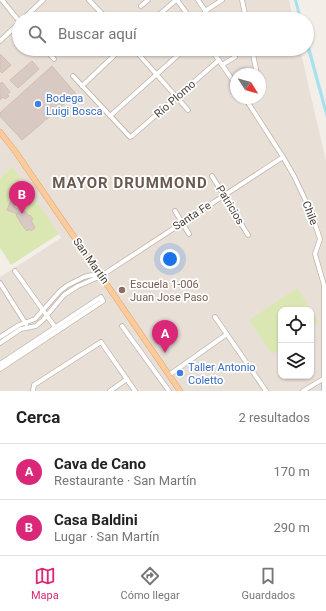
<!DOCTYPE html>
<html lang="es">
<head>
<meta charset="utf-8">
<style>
  body { margin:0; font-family:Roboto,sans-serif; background:#f2f2f2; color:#222 }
  .controls { position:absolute; right:12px; bottom:12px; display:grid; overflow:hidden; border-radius:8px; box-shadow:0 1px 3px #0004 }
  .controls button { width:36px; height:36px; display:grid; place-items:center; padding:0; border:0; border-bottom:1px solid #e0e0e0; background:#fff; color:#222; font:20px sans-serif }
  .compass { position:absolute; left:230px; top:68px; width:36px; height:36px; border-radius:50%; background:#fff; box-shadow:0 1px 3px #0004; rotate:127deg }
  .you { position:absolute; left:170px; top:259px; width:14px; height:14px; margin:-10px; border:3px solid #fff; border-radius:50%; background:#1a73e8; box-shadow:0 0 0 6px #1a73e833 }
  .badge { display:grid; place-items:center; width:26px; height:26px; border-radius:50%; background:#db2777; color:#fff; font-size:13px; font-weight:700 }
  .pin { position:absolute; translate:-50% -33px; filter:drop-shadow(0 1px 2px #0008) }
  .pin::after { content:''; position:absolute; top:21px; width:14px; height:12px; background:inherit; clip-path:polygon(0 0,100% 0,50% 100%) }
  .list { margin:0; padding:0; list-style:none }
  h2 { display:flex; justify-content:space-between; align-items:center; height:52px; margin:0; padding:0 16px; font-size:17px }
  h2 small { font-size:13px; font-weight:400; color:#767676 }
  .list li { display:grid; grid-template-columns:26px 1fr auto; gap:12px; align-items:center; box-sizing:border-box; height:56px; padding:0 16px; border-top:1px solid #e0e0e0 }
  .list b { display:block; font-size:15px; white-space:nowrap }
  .list p { margin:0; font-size:13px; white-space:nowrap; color:#767676 }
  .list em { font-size:13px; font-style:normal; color:#767676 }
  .icon { flex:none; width:22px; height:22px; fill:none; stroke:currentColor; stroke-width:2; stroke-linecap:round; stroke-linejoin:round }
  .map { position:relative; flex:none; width:326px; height:391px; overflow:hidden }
  .search { position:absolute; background:#fff; box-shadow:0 1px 3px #0004; left:12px; right:12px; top:12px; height:44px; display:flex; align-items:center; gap:10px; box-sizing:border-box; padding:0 14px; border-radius:22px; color:#767676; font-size:15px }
  .sheet { height:164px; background:#fff }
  nav { display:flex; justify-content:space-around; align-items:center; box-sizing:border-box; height:56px; border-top:1px solid #e0e0e0; background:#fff; font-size:11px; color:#767676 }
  nav a { display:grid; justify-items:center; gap:2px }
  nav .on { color:#db2777 }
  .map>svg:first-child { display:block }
  .residential { fill:#e8dfd7; fill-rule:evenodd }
  .education { fill:#ede0d3 }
  .green { fill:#dbe7b3 }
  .water { fill:#a7e1ef }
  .building { fill:#d8cac2; stroke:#d0beb2 }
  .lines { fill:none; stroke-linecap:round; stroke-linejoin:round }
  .minor-casing { stroke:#bfb4ac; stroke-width:5.5 }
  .major-casing { stroke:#e1a46a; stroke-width:6 }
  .minor { stroke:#fff; stroke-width:4 }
  .major { stroke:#fbcb9b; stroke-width:5 }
  .shop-dot { fill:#3f7fe0; stroke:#fff; stroke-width:1.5 }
  .education-dot { fill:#8d6e63; stroke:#fff; stroke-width:1.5 }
  .labels { text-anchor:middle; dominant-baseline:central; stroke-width:3.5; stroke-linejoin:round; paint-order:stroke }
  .shop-label { font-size:11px; fill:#366cbe; stroke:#fff; text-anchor:start }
  .street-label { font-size:11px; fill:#473e37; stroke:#fff }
  .education-label { font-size:11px; fill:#785e54; stroke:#fff; text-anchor:start }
  .district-label { font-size:15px; font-weight:bold; letter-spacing:1px; fill:#6a594f; stroke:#fff }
</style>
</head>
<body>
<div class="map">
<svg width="326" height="391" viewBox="0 0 326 391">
  <rect width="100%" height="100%" fill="#f4eee9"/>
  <path class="residential" d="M0,0H289L293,19H19V49H300L326,161V391H0V277L61,238L13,167L0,178ZM236,74H260V98H236ZM281,310H311V376H281Z"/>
  <polygon class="education" points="0,54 19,72 6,84 3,81 0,84"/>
  <g class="green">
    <polygon points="13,167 59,234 11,265 0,248 0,178"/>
    <polygon points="297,288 319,322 311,327 311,310 281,310 281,348 272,354 249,320"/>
  </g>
  <g class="water">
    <polygon points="294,0 297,0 302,19 299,19"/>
    <polygon points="307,36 326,106 326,118 307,49"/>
  </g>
  <g class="building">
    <polygon points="0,54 11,65 2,73 0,71"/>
    <polygon points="32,61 39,69 18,88 10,80"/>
    <polygon points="52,66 76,94 22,140 0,116 0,113"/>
    <polygon points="2,82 10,92 7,95 9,96 5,99 3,97 0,100 0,84"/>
    <polygon points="12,198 17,200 14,207 20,210 22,213 25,211 29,216 30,215 33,219 31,220 35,228 31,231 29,229 27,231 22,225 16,215 18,214 7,210"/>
  </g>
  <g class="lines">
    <defs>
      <g id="minor">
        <polyline points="2,0 19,21"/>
        <polyline points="89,0 107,19"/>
        <polyline points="177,0 191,19"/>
        <polyline points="198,0 211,19"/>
        <polyline points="242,0 246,19"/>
        <polyline points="141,6 148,0"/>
        <polyline points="205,11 222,0"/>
        <polyline points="23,19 43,0"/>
        <polyline points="154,19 176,0"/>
        <polyline points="0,41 19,23"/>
        <polyline points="45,49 54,59"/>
        <polyline points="134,49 188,110"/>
        <polyline points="211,49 236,85"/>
        <polyline points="252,49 257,74"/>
        <polyline points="222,65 235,57 230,49"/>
        <polyline points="73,76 130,137 132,136 219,60"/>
        <polyline points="82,86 121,49"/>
        <polyline points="245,98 283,157 294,176 311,212 320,239 315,254 324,285 324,391"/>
        <polyline points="110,116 185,49"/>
        <polyline points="212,176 248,235"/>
        <polyline points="175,211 189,234"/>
        <polyline points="15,271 55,327"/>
        <polyline points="0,283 26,324"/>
        <polyline points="215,317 266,391"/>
        <polyline points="122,326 169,391"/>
        <polyline points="0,337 19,325 35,319 60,291 68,285 84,277 92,275 100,276"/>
        <polyline points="0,343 21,329 36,326 43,320 64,295 78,286 101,276 283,157"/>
        <polyline points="0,364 101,297 103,301 0,369"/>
        <polyline points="169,375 227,334"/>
        <polyline points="33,391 34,385 101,342 135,391"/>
        <polyline points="110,391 127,379"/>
        <polyline points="303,391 323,379"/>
      </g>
      <polyline id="major" points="0,132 15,151 180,391"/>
    </defs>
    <use href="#minor" class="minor-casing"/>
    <use href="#major" class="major-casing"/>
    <use href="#minor" class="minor"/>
    <use href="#major" class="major"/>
  </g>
  <g class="shop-dot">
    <circle cx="38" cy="104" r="4"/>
    <circle cx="180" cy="373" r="4"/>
  </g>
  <circle class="education-dot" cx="122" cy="290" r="4"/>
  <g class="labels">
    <g class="shop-label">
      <text x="46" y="98">Bodega<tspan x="46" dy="13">Luigi Bosca</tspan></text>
      <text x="188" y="367">Taller Antonio<tspan x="188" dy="13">Coletto</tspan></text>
    </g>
    <g class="street-label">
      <text transform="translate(175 99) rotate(-41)">Río Plomo</text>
      <text transform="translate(230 205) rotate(59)">Patricios</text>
      <text transform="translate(310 213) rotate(69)">Chile</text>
      <text transform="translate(192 216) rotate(-33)">Santa Fe</text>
      <text transform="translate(91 261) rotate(55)">San Martín</text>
    </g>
    <g class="education-label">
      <text x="130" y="284">Escuela 1-006<tspan x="130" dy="13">Juan Jose Paso</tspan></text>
    </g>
    <g class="district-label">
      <text x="130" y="183">MAYOR DRUMMOND</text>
    </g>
  </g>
</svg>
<div class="controls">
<button><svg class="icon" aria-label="locate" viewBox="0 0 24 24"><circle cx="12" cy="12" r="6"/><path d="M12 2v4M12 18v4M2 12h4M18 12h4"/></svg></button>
<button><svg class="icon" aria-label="layers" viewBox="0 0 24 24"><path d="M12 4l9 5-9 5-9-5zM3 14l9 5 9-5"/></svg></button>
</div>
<svg class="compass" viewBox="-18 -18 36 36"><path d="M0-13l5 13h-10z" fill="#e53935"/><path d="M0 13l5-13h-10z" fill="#767676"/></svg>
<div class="you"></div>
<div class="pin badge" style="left:165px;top:353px">A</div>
<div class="pin badge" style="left:22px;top:214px">B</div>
<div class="search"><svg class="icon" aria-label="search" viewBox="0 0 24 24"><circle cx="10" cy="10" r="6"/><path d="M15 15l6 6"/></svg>Buscar aquí</div>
</div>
<section class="sheet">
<h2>Cerca<small>2 resultados</small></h2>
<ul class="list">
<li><span class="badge">A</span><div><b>Cava de Cano</b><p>Restaurante · San Martín</p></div><em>170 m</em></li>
<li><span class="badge">B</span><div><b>Casa Baldini</b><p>Lugar · San Martín</p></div><em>290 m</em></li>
</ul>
</section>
<nav>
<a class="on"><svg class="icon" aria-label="map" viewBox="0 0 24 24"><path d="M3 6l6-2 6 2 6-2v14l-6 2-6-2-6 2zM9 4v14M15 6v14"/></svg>Mapa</a>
<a><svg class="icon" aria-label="directions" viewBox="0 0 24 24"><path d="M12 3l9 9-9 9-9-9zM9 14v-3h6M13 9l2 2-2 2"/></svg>Cómo llegar</a>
<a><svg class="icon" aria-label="saved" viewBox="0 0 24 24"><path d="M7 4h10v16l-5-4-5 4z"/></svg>Guardados</a>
</nav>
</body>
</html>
